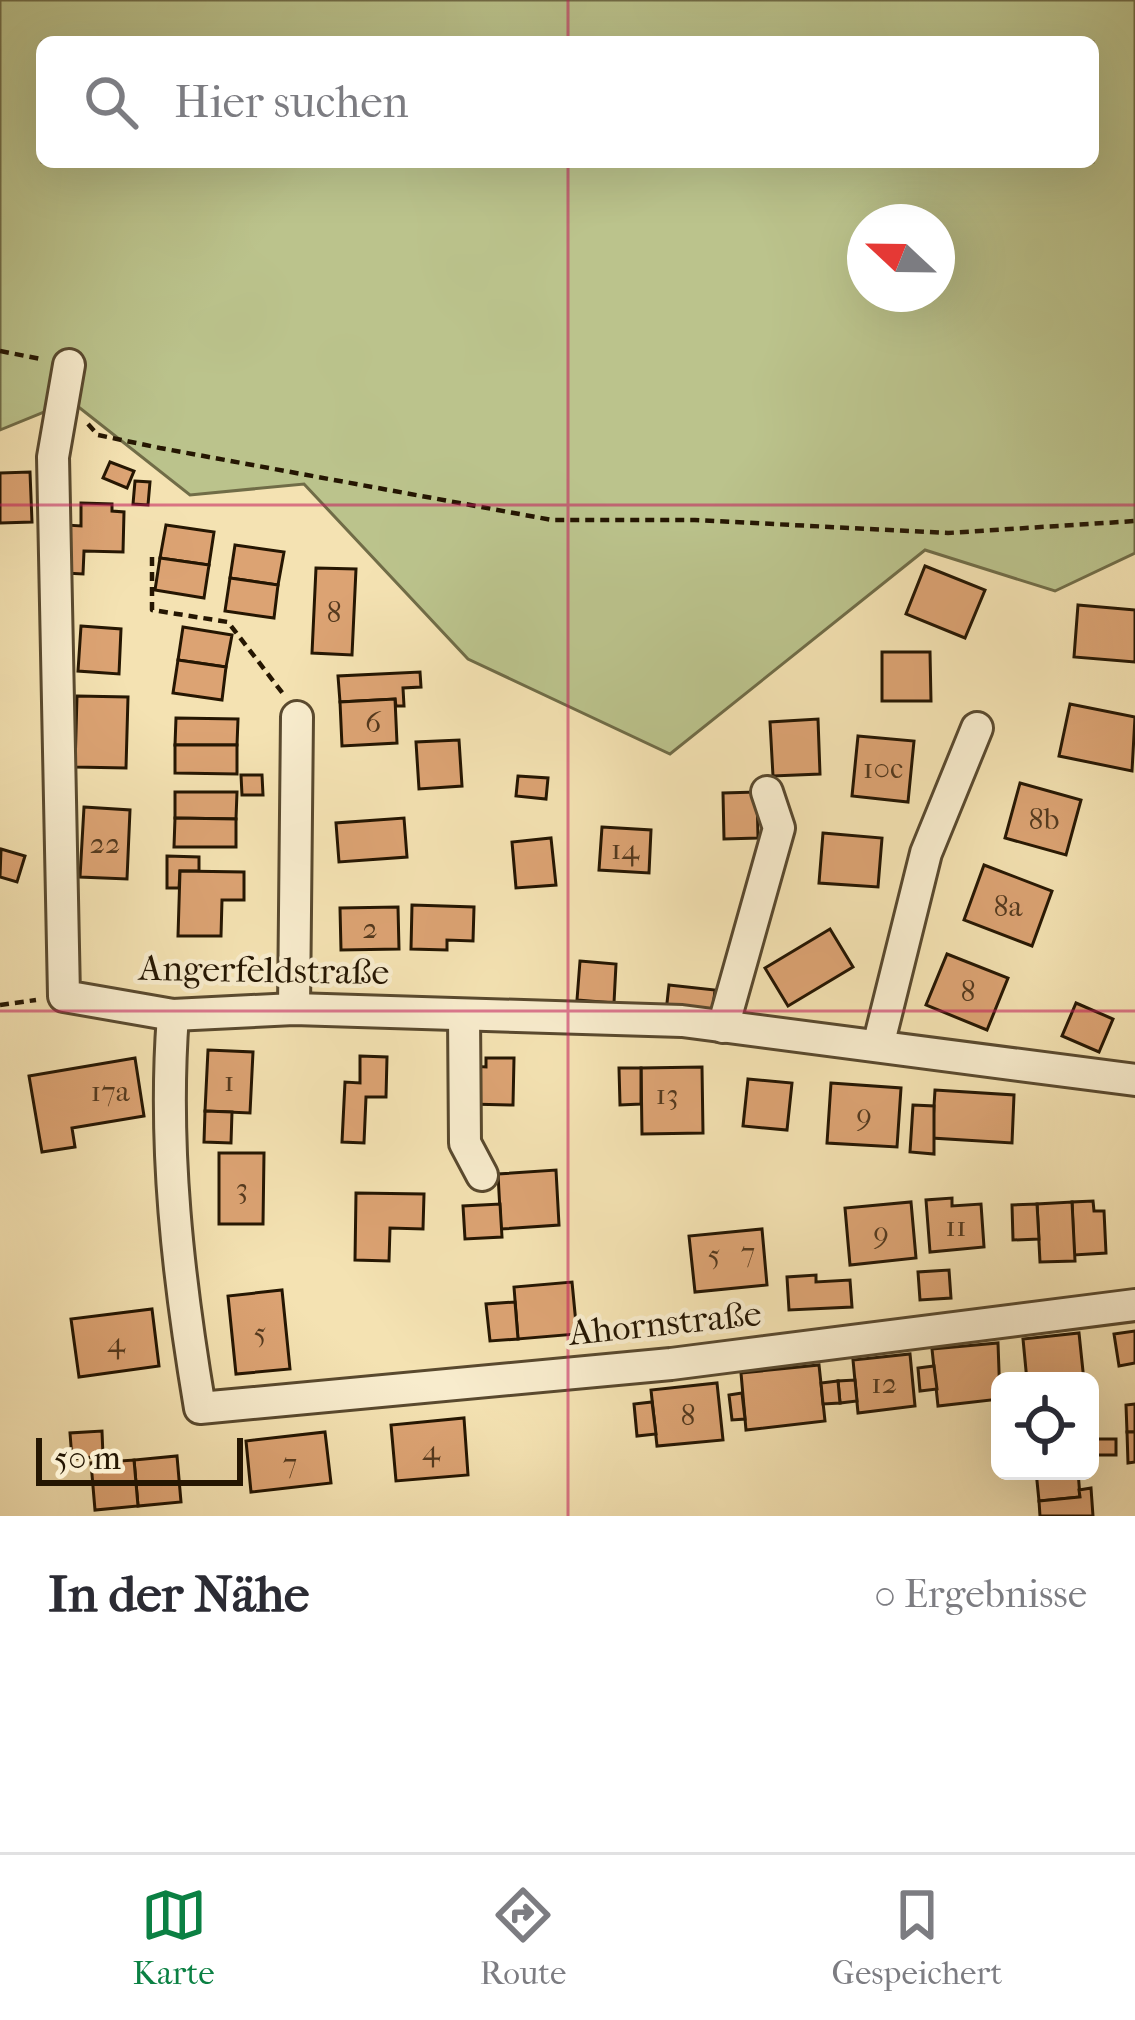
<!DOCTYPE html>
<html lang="de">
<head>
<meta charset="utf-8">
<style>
  body { margin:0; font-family:"IM FELL French Canon",serif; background:#f7f7f7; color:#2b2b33 }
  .controls { position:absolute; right:36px; bottom:36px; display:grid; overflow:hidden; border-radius:18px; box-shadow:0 12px 48px #0002 }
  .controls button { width:108px; height:108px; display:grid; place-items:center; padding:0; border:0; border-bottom:3px solid #e1e1e2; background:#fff; color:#2b2b33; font:60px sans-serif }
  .compass { position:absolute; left:847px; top:204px; width:108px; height:108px; border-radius:50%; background:#fff; box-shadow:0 12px 48px #0002; rotate:292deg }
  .scale { position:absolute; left:36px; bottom:30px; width:207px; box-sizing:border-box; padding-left:12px; border:6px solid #251602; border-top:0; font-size:33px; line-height:42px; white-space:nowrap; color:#251602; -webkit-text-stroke:9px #f8eccd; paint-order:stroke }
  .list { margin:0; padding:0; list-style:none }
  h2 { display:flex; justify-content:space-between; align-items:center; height:156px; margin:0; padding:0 48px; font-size:51px }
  h2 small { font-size:39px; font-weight:400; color:#7c7c81 }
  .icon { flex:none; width:66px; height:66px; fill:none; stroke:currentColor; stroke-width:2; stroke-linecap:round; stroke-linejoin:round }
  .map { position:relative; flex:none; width:1135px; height:1516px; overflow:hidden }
  .search { position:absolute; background:#fff; box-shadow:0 12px 48px #0002; left:36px; right:36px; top:36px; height:132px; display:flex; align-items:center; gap:30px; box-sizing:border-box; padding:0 42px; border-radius:18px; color:#7c7c81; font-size:45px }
  .sheet { height:336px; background:#fff }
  nav { display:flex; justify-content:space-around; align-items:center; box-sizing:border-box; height:168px; border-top:3px solid #e1e1e2; background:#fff; font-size:33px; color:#7c7c81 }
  nav a { display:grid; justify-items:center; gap:6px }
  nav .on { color:#0b8043 }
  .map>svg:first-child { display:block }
  .green { fill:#bbc38c; stroke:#706c47; stroke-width:3; fill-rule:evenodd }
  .building { fill:#dca373; stroke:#251602; stroke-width:3 }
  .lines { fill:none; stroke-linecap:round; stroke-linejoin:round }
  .minor-casing { stroke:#59492e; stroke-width:36 }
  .path { stroke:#251602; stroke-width:4.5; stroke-dasharray:9 6; stroke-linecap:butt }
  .minor { stroke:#f8eccd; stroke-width:30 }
  .grid { fill:none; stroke:#c2185b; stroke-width:3; stroke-opacity:0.55 }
  .labels { text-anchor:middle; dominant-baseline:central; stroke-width:9; stroke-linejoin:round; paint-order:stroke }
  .number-label { font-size:30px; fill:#53391e }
  .street-label { font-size:36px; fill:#251602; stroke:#f8eccd }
</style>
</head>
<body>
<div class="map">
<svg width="1135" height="1516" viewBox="0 0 1135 1516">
  <rect width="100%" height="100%" fill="#f4e2b2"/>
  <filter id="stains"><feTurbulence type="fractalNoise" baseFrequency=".00167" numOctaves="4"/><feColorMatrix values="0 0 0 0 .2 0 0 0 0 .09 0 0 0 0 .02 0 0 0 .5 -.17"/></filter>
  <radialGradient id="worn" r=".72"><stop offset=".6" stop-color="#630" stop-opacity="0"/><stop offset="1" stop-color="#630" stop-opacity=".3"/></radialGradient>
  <path class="green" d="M0,0H1135V553L1055,591L925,550L670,754L468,659L304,484L190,495L71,401L0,430ZM42,42H1093V162H42ZM865,222H937V294H865Z"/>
  <g class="building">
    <polygon points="110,462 134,471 127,488 103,478"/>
    <polygon points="30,472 32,522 0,523 0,473"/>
    <polygon points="135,481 150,482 148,505 133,504"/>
    <polygon points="81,503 112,504 112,511 124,512 123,552 84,551 83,574 65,573 67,525 81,526"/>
    <polygon points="166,525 214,532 209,565 160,558"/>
    <polygon points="235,545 284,552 278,585 230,578"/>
    <polygon points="160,558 209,565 204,598 155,590"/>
    <polygon points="925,566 985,590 965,638 906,614"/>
    <polygon points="316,568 356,569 352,655 312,653"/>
    <polygon points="230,578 278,585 274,618 225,611"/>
    <polygon points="1078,605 1135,610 1135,662 1074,657"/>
    <polygon points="81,626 121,629 119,674 78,671"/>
    <polygon points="183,627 232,635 226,667 178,660"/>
    <polygon points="882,652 930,652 931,701 882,701"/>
    <polygon points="178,660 226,667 222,700 173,693"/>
    <polygon points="420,672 421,687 403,688 404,706 396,706 395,699 340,702 338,676"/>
    <polygon points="77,696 128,697 126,768 75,767"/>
    <polygon points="395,699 397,743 342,746 340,702"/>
    <polygon points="1070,704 1135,717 1132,771 1059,756"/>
    <polygon points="176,718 238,719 237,745 175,745"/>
    <polygon points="818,719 820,774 773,776 770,722"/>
    <polygon points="858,736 914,741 908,802 852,796"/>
    <polygon points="459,740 462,786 419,789 416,742"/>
    <polygon points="175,745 237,745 237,774 175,773"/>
    <polygon points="241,775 262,775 263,795 242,795"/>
    <polygon points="518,776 548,778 546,799 516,796"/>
    <polygon points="1020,783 1081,800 1066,855 1005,838"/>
    <polygon points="175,792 237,792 236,819 175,818"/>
    <polygon points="757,792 758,838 724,839 723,793"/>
    <polygon points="84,807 130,810 127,879 80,877"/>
    <polygon points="175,818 236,819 236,847 174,847"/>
    <polygon points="404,818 407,857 339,862 336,823"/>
    <polygon points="602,827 651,830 649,873 599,870"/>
    <polygon points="823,833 882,838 878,887 819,883"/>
    <polygon points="551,838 556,885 516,888 512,842"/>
    <polygon points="1,849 25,856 17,882 0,877"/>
    <polygon points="167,856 199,857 199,871 180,871 179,888 167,888"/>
    <polygon points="984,865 1052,891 1032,946 964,920"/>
    <polygon points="180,871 244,872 244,900 222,900 221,936 178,936"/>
    <polygon points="412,905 474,907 473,941 447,940 447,950 411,949"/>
    <polygon points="398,907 399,949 341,950 340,908"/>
    <polygon points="830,929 853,967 788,1006 765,968"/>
    <polygon points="947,954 1008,978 987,1030 926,1005"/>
    <polygon points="580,961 616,964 614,1003 577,1000"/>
    <polygon points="669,985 715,990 712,1017 666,1012"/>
    <polygon points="1076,1003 1113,1019 1099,1052 1062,1036"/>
    <polygon points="208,1050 253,1052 250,1113 205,1111"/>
    <polygon points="360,1056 387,1057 386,1097 366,1097 364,1143 342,1142 345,1082 360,1083"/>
    <polygon points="135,1058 144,1116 72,1128 75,1147 42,1152 29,1076"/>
    <polygon points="486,1058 514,1058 513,1105 469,1104 470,1066 486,1067"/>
    <polygon points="702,1067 703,1133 642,1134 641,1068"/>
    <polygon points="619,1068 641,1068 641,1104 620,1105"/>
    <polygon points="748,1079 792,1083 787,1130 743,1126"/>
    <polygon points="831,1083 901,1088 897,1147 827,1143"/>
    <polygon points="935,1090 1014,1095 1012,1143 932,1138"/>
    <polygon points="913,1105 934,1106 934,1154 910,1152"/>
    <polygon points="205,1111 232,1112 231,1143 204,1142"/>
    <polygon points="219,1153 264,1153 263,1224 219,1224"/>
    <polygon points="556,1170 559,1225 501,1229 498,1174"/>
    <polygon points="356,1193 424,1194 423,1229 390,1228 389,1261 355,1260"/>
    <polygon points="952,1198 952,1206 981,1204 984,1247 930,1252 926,1200"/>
    <polygon points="1093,1201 1094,1211 1104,1211 1106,1253 1074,1255 1072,1202"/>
    <polygon points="911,1202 916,1258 850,1265 845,1208"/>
    <polygon points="1072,1202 1075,1261 1040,1262 1037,1204"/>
    <polygon points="500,1204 502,1237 465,1239 463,1206"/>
    <polygon points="1037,1204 1039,1239 1013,1240 1012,1205"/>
    <polygon points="762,1229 767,1285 695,1292 689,1236"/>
    <polygon points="949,1270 951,1298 920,1300 918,1272"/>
    <polygon points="816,1275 816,1282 850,1280 852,1307 789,1310 787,1277"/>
    <polygon points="572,1282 577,1334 518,1339 514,1287"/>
    <polygon points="282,1290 290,1369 236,1374 228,1296"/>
    <polygon points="515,1302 518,1339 490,1341 486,1304"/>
    <polygon points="152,1309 159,1366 79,1377 71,1319"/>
    <polygon points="1135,1331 1135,1363 1119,1366 1114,1334"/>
    <polygon points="1079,1333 1084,1381 1027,1381 1023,1339"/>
    <polygon points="998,1343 1000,1399 938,1406 932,1349"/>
    <polygon points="910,1354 915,1406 858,1413 853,1360"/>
    <polygon points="819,1365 825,1421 746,1430 741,1373"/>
    <polygon points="934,1366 937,1389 920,1391 918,1368"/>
    <polygon points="855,1380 857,1401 840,1403 838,1381"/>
    <polygon points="838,1381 840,1403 823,1404 821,1383"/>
    <polygon points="717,1383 723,1440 657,1446 651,1390"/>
    <polygon points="742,1393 745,1419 732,1420 729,1395"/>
    <polygon points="652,1402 656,1434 637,1436 634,1404"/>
    <polygon points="1135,1404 1135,1432 1127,1432 1126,1405"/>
    <polygon points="464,1418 468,1475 396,1481 391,1425"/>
    <polygon points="102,1431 103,1456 72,1459 70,1433"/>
    <polygon points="325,1432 331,1483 251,1492 246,1441"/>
    <polygon points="1127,1432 1135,1432 1135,1462 1128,1463"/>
    <rect x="1095" y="1439" width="21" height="16"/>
    <polygon points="177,1456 181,1502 138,1506 134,1460"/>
    <polygon points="134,1460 138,1506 95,1510 91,1463"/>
    <polygon points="1036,1471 1078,1471 1080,1497 1039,1501"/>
    <polygon points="1091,1488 1093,1516 1040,1516 1039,1501 1080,1497 1079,1490"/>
  </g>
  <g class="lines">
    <defs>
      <g id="minor">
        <polyline points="69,365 53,457 64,996 173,1015 294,1009 682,1021 1135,1080"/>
        <polyline points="294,1009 297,717"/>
        <path d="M173,1015C163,1147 178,1277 200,1408L671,1364L1135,1305"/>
        <polyline points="464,1015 465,1143 482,1175"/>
        <polyline points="723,1027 779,828 767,792"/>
        <polyline points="878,1046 926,853 977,728"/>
      </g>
    </defs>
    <use href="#minor" class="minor-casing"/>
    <g class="path">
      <polyline points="0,351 41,359"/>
      <polyline points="88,424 98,435 160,448 552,520 695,520 948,533 1135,521"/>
      <polyline points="152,557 152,610 228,622 284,695"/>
      <polyline points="0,1005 36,1000"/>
    </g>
    <use href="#minor" class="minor"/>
  </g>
  <path class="grid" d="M568,0V42M568,162V1516M0,505H1135M0,1011H1135"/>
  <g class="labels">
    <g class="number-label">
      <text x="334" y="612">8</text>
      <text x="373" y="722">6</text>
      <text x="883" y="768">10c</text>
      <text x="1044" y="819">8b</text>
      <text x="105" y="843">22</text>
      <text x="625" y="849">14</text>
      <text x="1008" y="906">8a</text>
      <text x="370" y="928">2</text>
      <text x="968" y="991">8</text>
      <text x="229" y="1081">1</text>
      <text x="110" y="1091">17a</text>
      <text x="667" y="1094">13</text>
      <text x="864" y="1115">9</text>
      <text x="242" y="1188">3</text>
      <text x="956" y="1226">11</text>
      <text x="881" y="1233">9</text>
      <text x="748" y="1252">7</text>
      <text x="714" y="1255">5</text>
      <text x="260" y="1333">5</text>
      <text x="116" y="1342">4</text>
      <text x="884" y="1383">12</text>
      <text x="688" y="1415">8</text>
      <text x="431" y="1450">4</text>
      <text x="290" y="1463">7</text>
    </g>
    <g class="street-label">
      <text transform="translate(264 970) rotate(1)">Angerfeldstraße</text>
      <text transform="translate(665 1323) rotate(-6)">Ahornstraße</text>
    </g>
  </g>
  <rect width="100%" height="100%" filter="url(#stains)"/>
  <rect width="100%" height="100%" fill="url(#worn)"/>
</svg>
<div class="controls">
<button><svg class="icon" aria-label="locate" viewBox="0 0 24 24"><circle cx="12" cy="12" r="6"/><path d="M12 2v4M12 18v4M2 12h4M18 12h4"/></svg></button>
</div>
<svg class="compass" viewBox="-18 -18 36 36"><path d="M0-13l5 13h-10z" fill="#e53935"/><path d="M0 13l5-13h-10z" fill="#7c7c81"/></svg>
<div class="scale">50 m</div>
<div class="search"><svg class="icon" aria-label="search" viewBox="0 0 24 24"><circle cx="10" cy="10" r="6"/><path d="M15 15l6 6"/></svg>Hier suchen</div>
</div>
<section class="sheet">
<h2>In der Nähe<small>0 Ergebnisse</small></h2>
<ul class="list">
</ul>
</section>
<nav>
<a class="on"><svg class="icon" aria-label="map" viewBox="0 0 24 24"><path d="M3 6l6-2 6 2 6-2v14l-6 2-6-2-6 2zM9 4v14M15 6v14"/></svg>Karte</a>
<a><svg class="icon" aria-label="directions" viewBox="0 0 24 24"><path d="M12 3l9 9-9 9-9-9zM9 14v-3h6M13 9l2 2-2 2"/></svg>Route</a>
<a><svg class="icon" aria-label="saved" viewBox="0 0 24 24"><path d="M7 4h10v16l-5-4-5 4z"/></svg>Gespeichert</a>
</nav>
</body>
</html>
